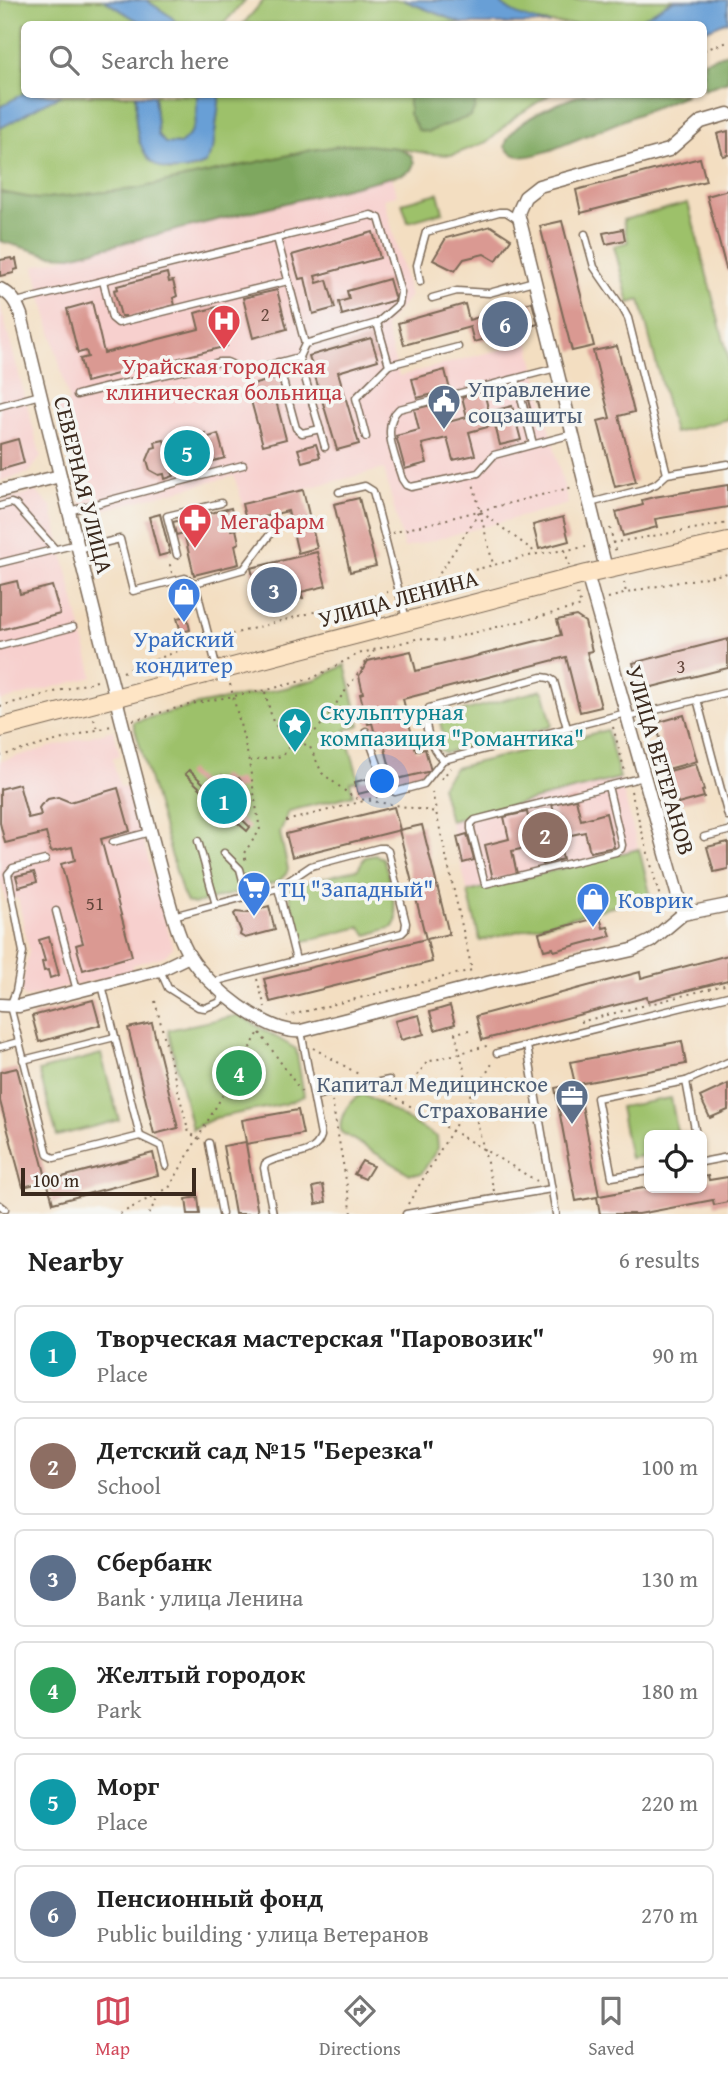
<!DOCTYPE html>
<html lang="en">
<head>
<meta charset="utf-8">
<style>
  body { margin:0; font-family:"Gentium Book Plus",serif; background:#f6f6f6; color:#222 }
  .controls { position:absolute; right:21px; bottom:21px; display:grid; overflow:hidden; border-radius:10px; box-shadow:0 2px 5px #0004 }
  .controls button { width:63px; height:63px; display:grid; place-items:center; padding:0; border:0; border-bottom:2px solid #e0e0e0; background:#fff; color:#222; font:35px sans-serif }
  .scale { position:absolute; left:21px; bottom:18px; width:175px; box-sizing:border-box; padding-left:7px; border:4px solid #3b2a1e; border-top:0; font-size:19px; line-height:24px; white-space:nowrap; color:#3b2a1e; -webkit-text-stroke:5px #f6f6f2; paint-order:stroke }
  .you { position:absolute; left:383px; top:782px; width:24px; height:24px; margin:-18px; border:5px solid #fff; border-radius:50%; background:#1a73e8; box-shadow:0 0 0 10px #1a73e833 }
  .badge { display:grid; place-items:center; width:46px; height:46px; border-radius:50%; background:#d1495b; color:#fff; font-size:23px; font-weight:700 }
  .pin { position:absolute; translate:-50% -50%; border:4px solid #fff; box-shadow:0 2px 7px #0006 }
  .list { margin:0; padding:0; list-style:none }
  h2 { display:flex; justify-content:space-between; align-items:center; height:91px; margin:0; padding:0 28px; font-size:30px }
  h2 small { font-size:23px; font-weight:400; color:#767676 }
  .list li { display:grid; grid-template-columns:46px 1fr auto; gap:21px; align-items:center; box-sizing:border-box; height:98px; margin:0 14px 14px; padding:0 14px; border:2px solid #e0e0e0; border-radius:10px }
  .list b { display:block; font-size:26px; white-space:nowrap }
  .list p { margin:0; font-size:23px; white-space:nowrap; color:#767676 }
  .list em { font-size:23px; font-style:normal; color:#767676 }
  .icon { flex:none; width:38px; height:38px; fill:none; stroke:currentColor; stroke-width:2; stroke-linecap:round; stroke-linejoin:round }
  .map { position:relative; flex:none; width:728px; height:1214px; overflow:hidden }
  .search { position:absolute; background:#fff; box-shadow:0 2px 5px #0004; left:21px; right:21px; top:21px; height:77px; display:flex; align-items:center; gap:18px; box-sizing:border-box; padding:0 24px; border-radius:10px; color:#767676; font-size:26px }
  .sheet { height:763px; background:#fff }
  nav { display:flex; justify-content:space-around; align-items:center; box-sizing:border-box; height:98px; border-top:2px solid #e0e0e0; background:#fff; font-size:19px; color:#767676 }
  nav a { display:grid; justify-items:center; gap:4px }
  nav .on { color:#d1495b }
  .map>svg:first-child { display:block }
  .built { fill:#f7d0ce }
  .green { fill:#9dc16b; stroke:#6c7644; stroke-width:2 }
  .forest { fill:#7ea75f; stroke:#5c683e; stroke-width:2 }
  .water { fill:#679fd6; stroke:#51647a; stroke-width:2 }
  .building { fill:#da9992 }
  .lines { fill:none; stroke-linecap:round; stroke-linejoin:round }
  .service-casing { stroke:#7b6957; stroke-width:9 }
  .minor-casing { stroke:#7b6957; stroke-width:15 }
  .secondary-casing { stroke:#7b6957; stroke-width:20 }
  .path { stroke:#7b6957; stroke-width:2; stroke-dasharray:2 5; stroke-linecap:butt }
  .service { stroke:#fff; stroke-width:6 }
  .minor { stroke:#fff; stroke-width:12 }
  .secondary { stroke:#fee5c5; stroke-width:18 }
  .labels { text-anchor:middle; dominant-baseline:central; stroke-width:7; stroke-linejoin:round; paint-order:stroke }
  .number-label { font-size:19px; fill:#63463b }
  .health-label { font-size:23px; fill:#be3a42; stroke:#f6f6f2 }
  .service-label { font-size:23px; fill:#4e5e75; stroke:#f6f6f2; text-anchor:start }
  .street-label { font-size:23px; fill:#3b2a1e; stroke:#f6f6f2 }
  .shop-label { font-size:23px; fill:#366cbe; stroke:#f6f6f2; text-anchor:start }
  .culture-label { font-size:23px; fill:#0d838f; stroke:#f6f6f2; text-anchor:start }
</style>
</head>
<body>
<div class="map">
<svg width="728" height="1214" viewBox="0 0 728 1214">
  <rect width="100%" height="100%" fill="#f6f6f2"/>
  <filter id="ink" filterUnits="userSpaceOnUse"><feTurbulence type="fractalNoise" baseFrequency=".0143" numOctaves="2"/><feDisplacementMap in="SourceGraphic" scale="14" xChannelSelector="R" yChannelSelector="G"/><feConvolveMatrix kernelMatrix="1 2 1 2 8 2 1 2 1" color-interpolation-filters="sRGB"/></filter>
  <filter id="wash" filterUnits="userSpaceOnUse"><feTurbulence type="fractalNoise" baseFrequency=".00686" numOctaves="4" result="noise"/><feDisplacementMap in="SourceGraphic" scale="28" xChannelSelector="R" yChannelSelector="G"/><feGaussianBlur stdDeviation="1.57" result="paint"/><feColorMatrix in="noise" values="0 0 0 0 0 0 0 0 0 0 0 0 0 0 0 0 0 1.4 0 .05"/><feComposite in="paint" operator="in"/></filter>
  <g filter="url(#wash)">
    <rect width="100%" height="100%" fill="#f3dec1"/>
    <g class="built">
      <polygon points="392,176 397,195 384,199 410,296 385,326 399,376 529,342 568,504 404,548 384,469 243,504 234,476 84,515 55,405 69,401 34,266"/>
      <polygon points="0,304 41,457 29,473 0,481"/>
      <polygon points="35,491 51,506 93,677 0,701 0,501"/>
      <polygon points="113,730 120,755 112,758 120,787 128,786 173,947 165,956 132,965 133,971 25,998 21,991 29,950 18,898 6,901 0,878 0,761"/>
      <polygon points="607,730 651,897 480,941 441,786 455,768"/>
    </g>
    <g class="green">
      <polygon points="0,0 104,0 143,24 24,24 24,93 0,107"/>
      <polygon points="146,0 246,0 223,24 178,24 170,16"/>
      <polygon points="264,0 403,0 463,24 243,24"/>
      <path d="M498,0H675C662,5 644,22 633,24C623,27 610,24 600,24C568,24 520,28 498,0Z"/>
      <path d="M62,95H136V124L139,142L169,171L196,168L205,164L213,149L220,95H549L515,117L489,141L453,155L431,154L397,148L353,144L312,150L136,189L37,199L0,192V128C21,117 40,103 62,95Z"/>
      <path d="M154,95H197C197,116 198,130 181,144L165,143L158,135Z"/>
      <polygon points="438,193 443,212 408,222 402,203"/>
      <polygon points="688,203 728,356 728,419 674,433 640,300 629,303 614,246 628,242 623,220"/>
      <polygon points="345,665 360,725 345,730 359,780 350,782 353,795 289,811 280,833 288,869 286,874 278,882 194,904 187,902 182,892 133,722 197,705 285,688 317,679"/>
      <polygon points="541,690 544,693 552,724 550,727 445,753 438,749 436,741 444,739 440,722 444,716"/>
      <polygon points="607,730 620,778 450,821 441,786 455,768"/>
      <polygon points="639,849 651,897 480,941 468,892"/>
      <polygon points="375,855 383,858 390,881 387,886 389,895 393,897 397,919 393,927 367,935 360,927 301,942 288,892 292,886 358,869 365,857"/>
      <polygon points="239,1015 296,1049 304,1096 285,1104 215,1118 192,1129 168,1030"/>
      <polygon points="101,1054 119,1120 57,1136 39,1071"/>
      <path d="M364,1094L437,1137L438,1148L421,1174H410L341,1132C338,1118 350,1097 364,1094Z"/>
      <polygon points="671,1098 678,1135 649,1135 649,1155 630,1158 620,1107"/>
    </g>
    <g class="forest">
      <polygon points="728,53 728,81 704,89 704,61"/>
      <path d="M583,94H685V95L551,150C535,155 516,163 505,147C508,121 561,102 583,94Z"/>
      <polygon points="409,95 475,95 475,108 471,116 428,132 418,130 409,114"/>
      <polygon points="353,144 397,148 411,155 414,163 411,170 403,174 71,256 49,255 0,241 0,192 37,199 135,189 312,150"/>
    </g>
    <g class="water">
      <polygon points="104,0 146,0 170,16 178,24 143,24"/>
      <path d="M403,0H498C510,15 533,21 551,24H463Z"/>
      <polygon points="675,0 728,0 728,21 704,31 704,24 634,24 666,4"/>
      <path d="M24,93L62,95C40,103 22,118 0,128V107Z"/>
      <path d="M136,95H154L158,135L165,143L180,144C198,130 197,116 197,95H220L213,149L205,164C164,180 140,166 136,122C135,113 137,104 136,95Z"/>
    </g>
    <g id="blocks">
      <g class="building">
        <polygon points="728,131 728,155 723,156 717,134"/>
        <polygon points="700,158 706,181 581,213 576,190"/>
        <polygon points="728,190 728,272 727,272 707,196"/>
        <polygon points="562,221 594,346 572,351 540,226"/>
        <polygon points="491,226 511,239 496,261 484,254 464,259 455,271 433,260 446,238"/>
        <polygon points="623,229 625,240 606,244 603,233"/>
        <polygon points="373,232 380,258 315,276 317,283 327,280 335,308 313,314 305,278 299,279 292,255"/>
        <polygon points="11,258 12,260 16,259 18,269 14,270 14,273 0,276 0,260"/>
        <polygon points="167,273 169,282 173,281 177,296 173,298 175,305 125,318 125,316 121,316 114,290 118,289 117,286"/>
        <polygon points="389,279 395,300 342,315 339,302 349,299 347,291"/>
        <polygon points="277,290 287,329 253,338 243,298"/>
        <polygon points="92,302 104,353 199,329 195,313 217,307 227,346 86,382 80,359 88,357 86,351 78,353 67,309"/>
        <polygon points="532,302 538,324 474,342 470,327 404,345 398,323 465,304 469,320"/>
        <polygon points="371,338 378,360 338,372 359,444 337,450 309,356"/>
        <polygon points="617,346 634,412 619,416 636,482 615,487 598,421 610,418 593,351"/>
        <polygon points="445,370 450,390 417,398 412,379"/>
        <polygon points="279,378 283,395 275,397 286,439 263,445 247,386"/>
        <polygon points="484,392 489,412 512,406 521,440 500,445 495,425 469,432 475,455 453,460 447,438 422,444 427,463 405,469 396,436 419,430 414,409 436,404 441,424 467,417 462,397"/>
        <polygon points="536,398 541,417 533,419 528,400"/>
        <polygon points="205,433 206,438 218,434 225,458 172,472 174,476 165,479 164,474 159,475 150,470 147,460 152,448 156,447 155,442 164,440 165,444"/>
        <polygon points="18,439 24,463 0,470 0,444"/>
        <polygon points="316,444 320,457 302,462 298,449"/>
        <polygon points="728,485 728,507 655,519 657,527 623,536 616,512 643,505 642,500 654,497"/>
        <polygon points="303,490 317,548 298,553 288,511 246,521 242,504"/>
        <polygon points="359,498 376,566 350,572 334,504"/>
        <polygon points="231,508 234,521 229,522 231,530 236,529 239,543 235,545 239,564 194,575 184,533 176,535 173,522"/>
        <polygon points="160,514 170,553 159,556 149,517"/>
        <polygon points="563,517 569,541 539,549 533,525"/>
        <polygon points="317,552 326,586 301,592 303,598 284,603 282,597 260,603 251,568"/>
        <polygon points="17,581 20,594 52,586 60,614 0,630 0,585"/>
        <polygon points="187,616 190,630 181,632 177,618"/>
        <polygon points="576,616 585,622 592,651 587,652 601,707 580,712 566,657 403,699 416,751 425,749 431,771 393,780 382,736 376,738 372,723 368,724 360,694 363,693 359,676 368,661 411,651 416,671 561,635 557,620"/>
        <polygon points="728,639 728,668 640,690 633,663"/>
        <polygon points="684,715 697,761 668,769 656,723"/>
        <polygon points="696,764 704,790 702,791 704,797 678,804 675,797 674,798 669,780 669,771"/>
        <polygon points="189,770 218,797 219,786 214,782 222,775 227,779 233,781 239,778 245,787 235,791 233,811 250,827 247,831 232,818 231,822 215,820 217,804 185,774"/>
        <polygon points="375,777 378,789 358,794 355,782"/>
        <polygon points="19,784 28,818 41,815 39,808 41,805 48,799 58,797 70,802 118,788 130,831 101,839 132,956 83,970 76,945 83,943 61,864 75,860 72,847 51,852 46,833 5,843 0,823 0,789"/>
        <polygon points="576,799 581,820 606,813 614,847 590,852 585,832 558,838 563,859 543,864 538,845 512,851 517,874 493,879 485,845 509,839 504,817 527,812 531,831 557,825 552,804"/>
        <polygon points="394,807 400,830 292,857 286,834"/>
        <polygon points="422,825 449,934 427,939 432,962 270,1002 264,979 426,939 399,830"/>
        <polygon points="467,834 474,860 463,863 457,837"/>
        <polygon points="728,842 728,869 714,872 707,847"/>
        <polygon points="34,872 37,882 19,887 16,876"/>
        <polygon points="269,906 275,930 245,938 240,935 241,931 234,914 236,912 245,913"/>
        <polygon points="600,917 603,928 608,927 611,936 554,951 553,948 544,950 539,933"/>
        <polygon points="49,937 59,975 50,978 48,970 44,971 42,962 45,961 39,940"/>
        <polygon points="728,955 728,980 648,1001 647,997 482,1040 476,1016 640,972 641,978"/>
        <polygon points="93,1000 100,1025 39,1042 32,1016"/>
        <polygon points="450,1006 455,1024 435,1030 430,1012"/>
        <polygon points="419,1015 424,1034 401,1040 395,1021"/>
        <polygon points="152,1023 178,1128 154,1134 128,1028"/>
        <polygon points="682,1041 686,1064 578,1084 599,1196 649,1187 702,1188 702,1177 708,1176 709,1180 728,1177 728,1202 714,1205 713,1200 639,1214 600,1214 597,1197 576,1201 555,1088 575,1084 570,1062"/>
        <polygon points="17,1068 47,1181 23,1187 0,1101 0,1072"/>
        <polygon points="728,1084 728,1110 710,1118 700,1097"/>
        <polygon points="298,1110 303,1134 246,1144 258,1214 235,1214 223,1146 246,1142 242,1120"/>
        <polygon points="153,1153 158,1175 53,1203 47,1181"/>
        <polygon points="362,1161 373,1166 365,1179 354,1174"/>
        <polygon points="323,1185 326,1202 316,1204 313,1187"/>
        <polygon points="198,1197 200,1214 188,1214 186,1199"/>
      </g>
    </g>
  </g>
  <g filter="url(#ink)">
    <use href="#blocks" fill-opacity="0" stroke="#7b6957" stroke-width="2"/>
    <g class="lines">
      <defs>
        <g id="service">
          <polyline points="585,234 594,267 623,309 628,318 667,474"/>
          <polyline points="277,238 305,344"/>
          <polyline points="103,281 112,318 118,323 288,281"/>
          <polyline points="420,282 417,265 426,232 499,212 506,212 517,219"/>
          <polyline points="432,298 457,291 489,293 534,281"/>
          <polyline points="16,302 371,215 379,218 401,293 399,304 377,323 305,344 299,357 325,447"/>
          <polyline points="278,362 296,428 302,433 320,429"/>
          <polyline points="389,365 458,347"/>
          <path d="M556,368L399,409C380,426 396,458 402,479L406,485L411,487L478,473L494,455L573,434"/>
          <polyline points="516,379 533,444"/>
          <path d="M77,395C124,382 172,374 219,362H227L247,371L299,357"/>
          <polyline points="0,406 40,395"/>
          <polyline points="366,437 356,398 389,365 377,323"/>
          <polyline points="339,492 365,486 373,491 406,619"/>
          <polyline points="590,503 644,489 656,484 667,474 728,464"/>
          <polyline points="0,506 11,503 16,505 55,549"/>
          <polyline points="69,511 243,465"/>
          <polyline points="78,549 120,539 133,591 185,578 195,583"/>
          <polyline points="177,555 167,516 221,503"/>
          <polyline points="0,563 77,544"/>
          <polyline points="0,646 73,627"/>
          <polyline points="217,669 195,583 244,569 277,525"/>
          <polyline points="697,699 728,816"/>
          <polyline points="628,717 728,692"/>
          <polyline points="366,731 386,787 395,792 424,784 443,760 626,713"/>
          <path d="M443,760C431,749 421,723 429,708L542,677L549,678L554,681L567,728"/>
          <polyline points="608,786 622,845 621,849 616,852 485,884 471,829 471,824 475,820 608,786 644,777"/>
          <polyline points="704,837 728,831"/>
          <polyline points="198,841 216,905"/>
          <polyline points="113,842 150,832"/>
          <polyline points="224,853 240,869 247,896"/>
          <polyline points="45,860 13,868 8,874 23,952 16,991 10,1006 48,1155 54,1158 140,1136 102,985"/>
          <polyline points="278,888 296,960"/>
          <polyline points="56,911 77,991"/>
          <polyline points="173,916 278,888 311,866 379,848 384,848 388,851 406,923 405,930 402,933 213,982"/>
          <polyline points="160,970 168,988 198,1007 205,1008 218,1003 226,996"/>
          <polyline points="527,1046 556,1214"/>
          <polyline points="0,1047 18,1042"/>
          <polyline points="497,1053 728,996"/>
          <polyline points="23,1060 115,1037"/>
          <polyline points="686,1081 696,1135"/>
          <polyline points="314,1096 389,1080"/>
          <polyline points="140,1136 161,1146 166,1166"/>
          <polyline points="209,1143 222,1214"/>
          <polyline points="702,1162 728,1157"/>
          <polyline points="649,1171 612,1177 597,1098 686,1081 728,1062"/>
          <polyline points="0,1205 5,1209"/>
          <path d="M273,1214L264,1168L265,1164C283,1151 314,1160 321,1136L301,1031"/>
          <polyline points="406,1214 551,1189"/>
        </g>
        <g id="minor">
          <path d="M0,289C12,295 16,302 21,315C59,472 97,628 138,784C147,819 156,853 165,887C172,910 177,936 190,957C208,986 267,1034 301,1031L491,982L632,950L651,941L683,914L728,905"/>
          <polyline points="0,491 60,476"/>
          <polyline points="606,569 518,213 525,197 539,186 669,150 701,122 728,114"/>
          <polyline points="587,574 683,914"/>
          <polyline points="0,1005 19,1006 160,970 189,956"/>
        </g>
        <polyline id="secondary" points="0,728 587,574 728,542"/>
      </defs>
      <use href="#service" class="service-casing"/>
      <use href="#minor" class="minor-casing"/>
      <use href="#secondary" class="secondary-casing"/>
      <g class="path">
        <polyline points="704,50 728,42"/>
        <polyline points="480,512 493,564"/>
        <polyline points="481,512 535,552"/>
        <polyline points="610,528 616,553"/>
        <polyline points="392,533 573,487"/>
        <polyline points="612,543 728,523"/>
        <polyline points="565,550 569,565"/>
        <polyline points="172,573 170,565 173,562"/>
        <polyline points="436,579 480,511 473,483"/>
        <polyline points="624,582 626,593"/>
        <polyline points="407,587 537,554 586,547"/>
        <polyline points="577,594 581,605"/>
        <polyline points="608,598 647,588 728,573"/>
        <polyline points="218,638 388,592"/>
        <polyline points="123,672 199,643"/>
        <polyline points="230,684 248,756 260,830 244,853 246,863"/>
        <polyline points="265,692 273,722 282,733 310,747 322,773 354,798 436,812 472,970 287,1016"/>
        <polyline points="0,706 97,681"/>
        <polyline points="94,719 97,729"/>
        <polyline points="133,720 196,703 267,690 313,678 358,654 420,638 441,641 582,606"/>
        <polyline points="613,727 625,772"/>
        <polyline points="0,756 111,726"/>
        <polyline points="250,761 283,756 294,738 309,735 318,729 374,651"/>
        <polyline points="441,779 451,768"/>
        <polyline points="631,791 661,901"/>
        <polyline points="432,792 436,810"/>
        <polyline points="369,799 381,796"/>
        <polyline points="286,821 364,801"/>
        <polyline points="257,979 265,1007"/>
        <polyline points="155,1001 189,1133 202,1140"/>
        <polyline points="580,1022 728,984"/>
        <polyline points="469,1030 455,1033 494,1191"/>
        <polyline points="260,1033 303,1094"/>
        <polyline points="313,1048 360,1075"/>
        <polyline points="417,1076 427,1062 490,1045"/>
        <polyline points="385,1091 537,1181"/>
        <polyline points="332,1101 352,1214"/>
        <polyline points="408,1204 493,1062"/>
        <polyline points="120,1214 159,1193"/>
        <polyline points="149,1214 160,1192 169,1188 258,1034"/>
      </g>
      <use href="#service" class="service"/>
      <use href="#minor" class="minor"/>
      <use href="#secondary" class="secondary"/>
    </g>
  </g>
  <defs>
    <symbol id="hospital-pin" viewBox="-11 -11 22 30"><path d="M0 17L-7.5 6A9.5 9.5 0 1 1 7.5 6Z" fill="#e0444e" stroke="#f6f6f2"/><path d="M-5-5h3v3.5h4V-5h3V5h-3V1.5h-4V5h-3Z" fill="#fff"/></symbol>
    <symbol id="civic-pin" viewBox="-11 -11 22 30"><path d="M0 17L-7.5 6A9.5 9.5 0 1 1 7.5 6Z" fill="#5c6f8a" stroke="#f6f6f2"/><path d="M-.6-6.5H3V-4.5H.6V-3L4-1V1h2V6H-6V1h2V-1L-.6-3ZM-1.2 2.5V6h2.4V2.5Z" fill="#fff"/></symbol>
    <symbol id="pharmacy-pin" viewBox="-11 -11 22 30"><path d="M0 17L-7.5 6A9.5 9.5 0 1 1 7.5 6Z" fill="#e0444e" stroke="#f6f6f2"/><path d="M-2-6h4v4h4v4h-4v4h-4v-4h-4v-4h4Z" fill="#fff"/></symbol>
    <symbol id="shop-pin" viewBox="-11 -11 22 30"><path d="M0 17L-7.5 6A9.5 9.5 0 1 1 7.5 6Z" fill="#3f7fe0" stroke="#f6f6f2"/><path d="M-5-2.5h2.3a2.7 3.5 0 0 1 5.4 0H5L5.5 6h-11ZM-1.5-2.5h3a1.5 2.3 0 0 0-3 0Z" fill="#fff"/></symbol>
    <symbol id="sight-pin" viewBox="-11 -11 22 30"><path d="M0 17L-7.5 6A9.5 9.5 0 1 1 7.5 6Z" fill="#0f9aa8" stroke="#f6f6f2"/><path d="M0-6L1.8-2.2L6-1.7L2.9 1.2L3.7 5.4L0 3.3L-3.7 5.4L-2.9 1.2L-6-1.7L-1.8-2.2Z" fill="#fff"/></symbol>
    <symbol id="supermarket-pin" viewBox="-11 -11 22 30"><path d="M0 17L-7.5 6A9.5 9.5 0 1 1 7.5 6Z" fill="#3f7fe0" stroke="#f6f6f2"/><path d="M-6-5.5h2.5l.6 2H6L4.5 2H-2.5L-4.4-4H-6ZM-1.5 3.2a1.3 1.3 0 1 0 .1 0ZM3 3.2a1.3 1.3 0 1 0 .1 0Z" fill="#fff"/></symbol>
    <symbol id="office-pin" viewBox="-11 -11 22 30"><path d="M0 17L-7.5 6A9.5 9.5 0 1 1 7.5 6Z" fill="#5c6f8a" stroke="#f6f6f2"/><path d="M-6-3h4V-5.5h4V-3h4V5H-6ZM-1-4.5V-3h2v-1.5ZM-6 0V1H6V0Z" fill="#fff"/></symbol>
  </defs>
  <g fill-rule="evenodd">
    <use href="#hospital-pin" x="205" y="302" width="38" height="52"/>
    <use href="#civic-pin" x="425" y="382" width="38" height="52"/>
    <use href="#pharmacy-pin" x="176" y="501" width="38" height="52"/>
    <use href="#shop-pin" x="165" y="575" width="38" height="52"/>
    <use href="#sight-pin" x="276" y="705" width="38" height="52"/>
    <use href="#supermarket-pin" x="235" y="869" width="38" height="52"/>
    <use href="#shop-pin" x="574" y="880" width="38" height="52"/>
    <use href="#office-pin" x="553" y="1077" width="38" height="52"/>
  </g>
  <g class="labels">
    <g class="number-label">
      <text x="265" y="314">2</text>
      <text x="681" y="666">3</text>
      <text x="95" y="903">51</text>
    </g>
    <g class="health-label">
      <text x="224" y="365">Урайская городская<tspan x="224" dy="26">клиническая больница</tspan></text>
      <text x="220" y="520" text-anchor="start">Мегафарм</text>
    </g>
    <g class="service-label">
      <text x="468" y="388">Управление<tspan x="468" dy="26">соцзащиты</tspan></text>
      <text x="548" y="1083" text-anchor="end">Капитал Медицинское<tspan x="548" dy="26">Страхование</tspan></text>
    </g>
    <g class="street-label">
      <text transform="translate(84 485) rotate(76)">СЕВЕРНАЯ УЛИЦА</text>
      <text transform="translate(398 598) rotate(-15)">УЛИЦА ЛЕНИНА</text>
      <text transform="translate(661 760) rotate(74)">УЛИЦА ВЕТЕРАНОВ</text>
    </g>
    <g class="shop-label">
      <text x="184" y="638" text-anchor="middle">Урайский<tspan x="184" dy="26">кондитер</tspan></text>
      <text x="278" y="888">ТЦ "Западный"</text>
      <text x="618" y="899">Коврик</text>
    </g>
    <g class="culture-label">
      <text x="320" y="711">Скульптурная<tspan x="320" dy="26">компазиция "Романтика"</tspan></text>
    </g>
  </g>
</svg>
<div class="controls">
<button><svg class="icon" aria-label="locate" viewBox="0 0 24 24"><circle cx="12" cy="12" r="6"/><path d="M12 2v4M12 18v4M2 12h4M18 12h4"/></svg></button>
</div>
<div class="scale">100 m</div>
<div class="you"></div>
<div class="pin badge" style="left:224px;top:801px;background:#0f9aa8">1</div>
<div class="pin badge" style="left:545px;top:835px;background:#8d6e63">2</div>
<div class="pin badge" style="left:274px;top:590px;background:#5c6f8a">3</div>
<div class="pin badge" style="left:239px;top:1073px;background:#2e9e5b">4</div>
<div class="pin badge" style="left:187px;top:453px;background:#0f9aa8">5</div>
<div class="pin badge" style="left:505px;top:324px;background:#5c6f8a">6</div>
<div class="search"><svg class="icon" aria-label="search" viewBox="0 0 24 24"><circle cx="10" cy="10" r="6"/><path d="M15 15l6 6"/></svg>Search here</div>
</div>
<section class="sheet">
<h2>Nearby<small>6 results</small></h2>
<ul class="list">
<li><span class="badge" style="background:#0f9aa8">1</span><div><b>Творческая мастерская &quot;Паровозик&quot;</b><p>Place</p></div><em>90 m</em></li>
<li><span class="badge" style="background:#8d6e63">2</span><div><b>Детский сад №15 &quot;Березка&quot;</b><p>School</p></div><em>100 m</em></li>
<li><span class="badge" style="background:#5c6f8a">3</span><div><b>Сбербанк</b><p>Bank · улица Ленина</p></div><em>130 m</em></li>
<li><span class="badge" style="background:#2e9e5b">4</span><div><b>Желтый городок</b><p>Park</p></div><em>180 m</em></li>
<li><span class="badge" style="background:#0f9aa8">5</span><div><b>Морг</b><p>Place</p></div><em>220 m</em></li>
<li><span class="badge" style="background:#5c6f8a">6</span><div><b>Пенсионный фонд</b><p>Public building · улица Ветеранов</p></div><em>270 m</em></li>
</ul>
</section>
<nav>
<a class="on"><svg class="icon" aria-label="map" viewBox="0 0 24 24"><path d="M3 6l6-2 6 2 6-2v14l-6 2-6-2-6 2zM9 4v14M15 6v14"/></svg>Map</a>
<a><svg class="icon" aria-label="directions" viewBox="0 0 24 24"><path d="M12 3l9 9-9 9-9-9zM9 14v-3h6M13 9l2 2-2 2"/></svg>Directions</a>
<a><svg class="icon" aria-label="saved" viewBox="0 0 24 24"><path d="M7 4h10v16l-5-4-5 4z"/></svg>Saved</a>
</nav>
</body>
</html>
